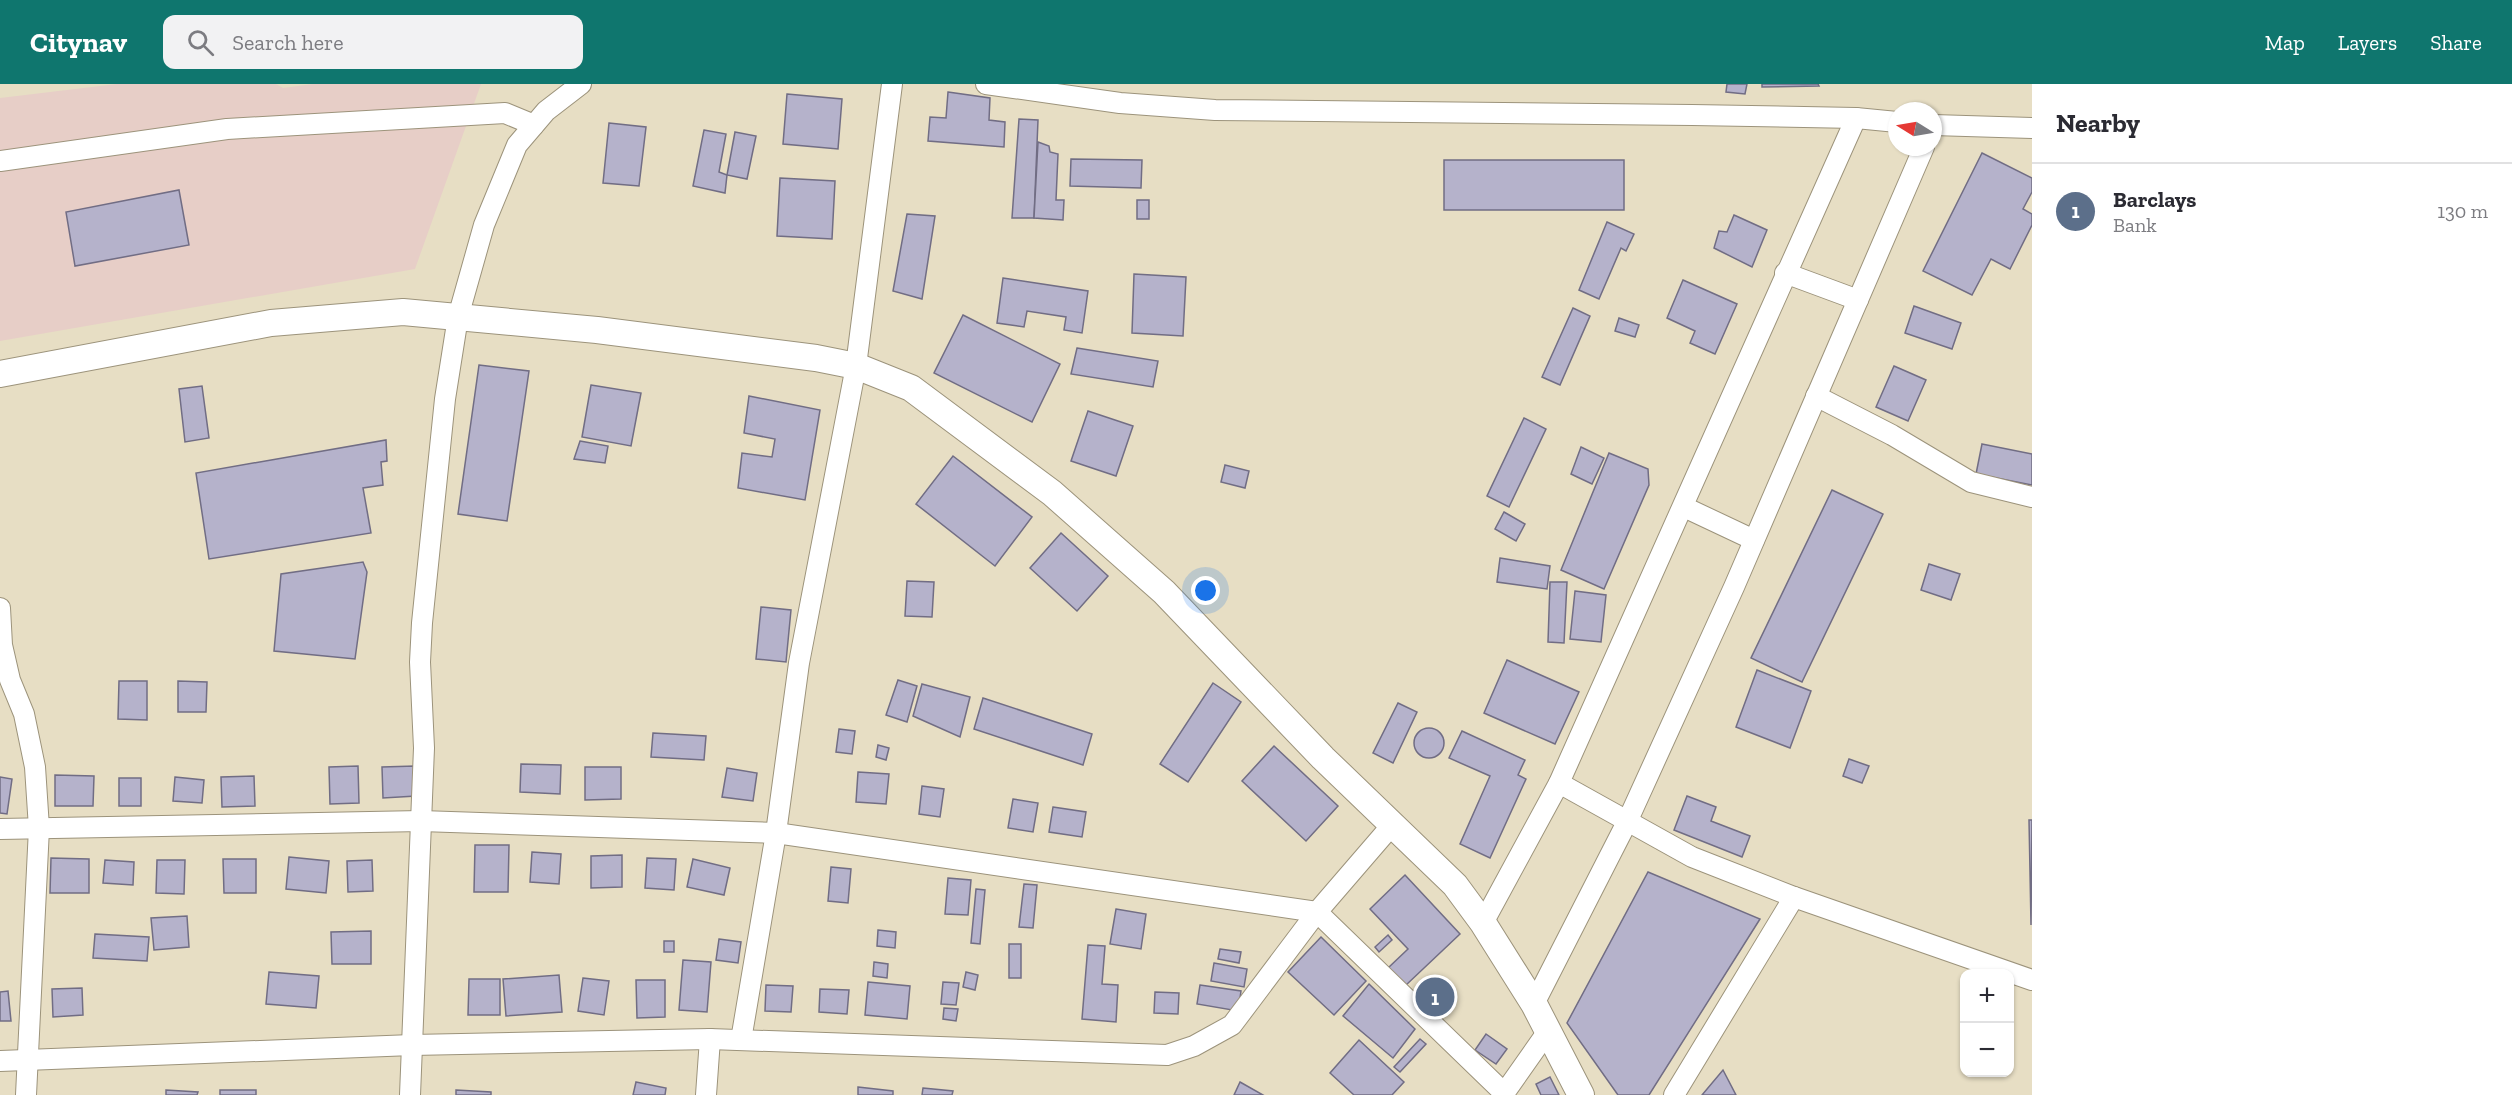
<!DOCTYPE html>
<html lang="en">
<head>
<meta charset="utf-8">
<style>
  body { margin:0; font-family:"Zilla Slab",serif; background:#f2f2f3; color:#2b2b33 }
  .controls { position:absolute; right:18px; bottom:18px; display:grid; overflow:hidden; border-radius:12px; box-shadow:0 2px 4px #0004 }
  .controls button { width:54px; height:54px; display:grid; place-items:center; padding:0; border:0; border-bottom:2px solid #e1e1e2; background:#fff; color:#2b2b33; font:30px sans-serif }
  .compass { position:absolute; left:1888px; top:18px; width:54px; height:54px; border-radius:50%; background:#fff; box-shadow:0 2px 4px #0004; rotate:281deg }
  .you { position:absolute; left:1206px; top:507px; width:21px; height:21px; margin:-15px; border:4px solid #fff; border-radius:50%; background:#1a73e8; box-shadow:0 0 0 9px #1a73e833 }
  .badge { display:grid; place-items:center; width:39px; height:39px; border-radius:50%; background:#0f766e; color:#fff; font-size:20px; font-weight:700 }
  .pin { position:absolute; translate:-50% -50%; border:3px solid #fff; box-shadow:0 2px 6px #0006 }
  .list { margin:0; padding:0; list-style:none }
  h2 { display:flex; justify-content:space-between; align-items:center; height:78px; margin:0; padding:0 24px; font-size:26px }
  h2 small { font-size:20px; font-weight:400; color:#7c7c81 }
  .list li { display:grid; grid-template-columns:39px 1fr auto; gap:18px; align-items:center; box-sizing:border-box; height:96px; padding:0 24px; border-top:2px solid #e1e1e2 }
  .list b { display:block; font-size:22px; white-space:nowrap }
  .list p { margin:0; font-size:20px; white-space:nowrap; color:#7c7c81 }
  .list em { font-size:20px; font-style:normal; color:#7c7c81 }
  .icon { flex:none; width:33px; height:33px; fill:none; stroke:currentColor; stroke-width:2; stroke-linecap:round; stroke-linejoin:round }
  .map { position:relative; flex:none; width:2032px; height:1011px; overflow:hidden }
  header { display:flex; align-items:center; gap:36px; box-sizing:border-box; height:84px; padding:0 30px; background:#0f766e; color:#fff }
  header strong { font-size:28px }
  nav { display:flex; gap:33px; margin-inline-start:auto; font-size:21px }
  .search { width:420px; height:54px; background:#f2f2f3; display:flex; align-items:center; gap:15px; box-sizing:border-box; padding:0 21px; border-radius:12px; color:#7c7c81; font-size:22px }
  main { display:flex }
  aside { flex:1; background:#fff }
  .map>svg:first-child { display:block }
  .industrial { fill:#e7cec7 }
  .building { fill:#b5b2cb; stroke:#716d84; stroke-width:1.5 }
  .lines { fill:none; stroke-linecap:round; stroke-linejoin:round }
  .minor-casing { stroke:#9c937b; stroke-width:22 }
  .tertiary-casing { stroke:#9c937b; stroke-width:28 }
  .minor { stroke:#fff; stroke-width:20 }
  .tertiary { stroke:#fff; stroke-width:26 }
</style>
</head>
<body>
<header>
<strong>Citynav</strong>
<div class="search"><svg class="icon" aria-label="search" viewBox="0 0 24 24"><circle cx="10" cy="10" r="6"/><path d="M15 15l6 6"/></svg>Search here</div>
<nav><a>Map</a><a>Layers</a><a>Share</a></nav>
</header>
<main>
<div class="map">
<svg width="2032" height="1011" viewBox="0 0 2032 1011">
  <rect width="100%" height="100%" fill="#e7dec4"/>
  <polygon class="industrial" points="117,0 276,0 283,4 313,0 481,0 415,185 0,257 0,14"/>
  <g class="building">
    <polygon points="1727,0 1747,0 1745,10 1726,8"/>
    <polygon points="1762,0 1818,0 1819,2 1762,3"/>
    <polygon points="948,8 990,14 989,36 1005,38 1004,63 928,57 930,33 946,34"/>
    <polygon points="787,10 842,15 838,65 783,60"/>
    <polygon points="1019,35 1038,36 1034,134 1012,134"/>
    <polygon points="609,39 646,43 639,102 603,99"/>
    <polygon points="704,46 726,50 719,88 727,91 725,109 693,102"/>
    <polygon points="735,48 756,52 747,95 727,91"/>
    <polygon points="1038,58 1049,62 1050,68 1058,70 1056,116 1064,116 1063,136 1034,134"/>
    <polygon points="1982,69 2032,94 2032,108 2023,125 2032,130 2032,141 2010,185 1991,175 1972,211 1923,187"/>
    <polygon points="1071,75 1142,76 1141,104 1070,102"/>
    <rect x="1444" y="76" width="180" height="50"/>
    <polygon points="780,94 835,97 832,155 777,152"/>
    <polygon points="179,106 189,161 75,182 66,128"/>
    <rect x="1137" y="116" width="12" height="19"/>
    <polygon points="907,130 935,132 922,215 893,207"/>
    <polygon points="1734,131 1767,146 1752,183 1714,164 1719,147 1727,148"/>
    <polygon points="1607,138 1634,150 1626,167 1621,164 1599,215 1579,206"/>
    <polygon points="1134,190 1186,193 1183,252 1132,249"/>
    <polygon points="1003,194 1088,207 1082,249 1064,246 1066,233 1027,227 1024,243 997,239"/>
    <polygon points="1683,196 1737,220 1715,270 1690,259 1695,247 1667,234"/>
    <polygon points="1914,222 1961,239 1952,265 1905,249"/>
    <polygon points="1573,224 1590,232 1560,301 1542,293"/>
    <polygon points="963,231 1060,280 1032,338 934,289"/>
    <polygon points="1619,234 1639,241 1635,253 1615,247"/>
    <polygon points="1077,264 1158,277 1153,303 1071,290"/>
    <polygon points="479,281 529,287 507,437 458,430"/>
    <polygon points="1894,282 1926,296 1908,337 1876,323"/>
    <polygon points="591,301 641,309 631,362 582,353"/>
    <polygon points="202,302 209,354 185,358 179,305"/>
    <polygon points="749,312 820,326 805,416 738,404 742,369 772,373 775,355 744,349"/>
    <polygon points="1088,327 1133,342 1116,392 1071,377"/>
    <polygon points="1524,334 1546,345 1509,423 1487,412"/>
    <polygon points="386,356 387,377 381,378 383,401 363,404 371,449 209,475 196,389"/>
    <polygon points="580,357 608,362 605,379 574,375"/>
    <polygon points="1982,360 2032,370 2032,401 1976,390"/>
    <polygon points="1581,363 1604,374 1592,400 1571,390"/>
    <polygon points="1609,369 1648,385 1649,401 1604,505 1561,486"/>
    <polygon points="953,372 1032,433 995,482 916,420"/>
    <polygon points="1225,381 1249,387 1245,404 1221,398"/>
    <polygon points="1832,406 1883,430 1802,598 1751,574"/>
    <polygon points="1504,428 1525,440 1516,457 1495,445"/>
    <polygon points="1061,449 1108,492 1077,527 1030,484"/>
    <polygon points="1500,474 1550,482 1547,505 1497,498"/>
    <polygon points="363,478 367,488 355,575 274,567 281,490"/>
    <polygon points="1929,480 1960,490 1951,516 1921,506"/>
    <polygon points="907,497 934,498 932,533 905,532"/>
    <polygon points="1550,498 1567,498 1564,559 1548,558"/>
    <polygon points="1575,507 1606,511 1601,558 1570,555"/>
    <polygon points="761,523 791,526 786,578 756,575"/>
    <polygon points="1507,576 1579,608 1555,660 1484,629"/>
    <polygon points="1757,586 1811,607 1790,664 1736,643"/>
    <polygon points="898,596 917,602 907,638 886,631"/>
    <polygon points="119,597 147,597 147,636 118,635"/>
    <polygon points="178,597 207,598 206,628 178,628"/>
    <polygon points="1213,599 1241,618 1188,698 1160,680"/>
    <polygon points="922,600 970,613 960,653 913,632"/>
    <polygon points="983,614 1092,650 1083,681 974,645"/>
    <polygon points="1398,619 1417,628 1393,679 1373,669"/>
    <circle cx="1429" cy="659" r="15"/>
    <polygon points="839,645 855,647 852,670 836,668"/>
    <polygon points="1462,647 1525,676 1518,691 1526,695 1490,774 1460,760 1490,692 1449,674"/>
    <polygon points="653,649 706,652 704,676 651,673"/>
    <polygon points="878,661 889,664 886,676 876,673"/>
    <polygon points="1274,662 1338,722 1306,757 1242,697"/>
    <polygon points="1849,675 1869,682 1862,699 1843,692"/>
    <polygon points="521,680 561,681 560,710 520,708"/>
    <polygon points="358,682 359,719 330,720 329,683"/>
    <polygon points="415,682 416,712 383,714 382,683"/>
    <polygon points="585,683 621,683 621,715 585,716"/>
    <polygon points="727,684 757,689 753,717 722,713"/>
    <polygon points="858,688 889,690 886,720 856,718"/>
    <polygon points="55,691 94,692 93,722 55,722"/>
    <polygon points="254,692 255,722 222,723 221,693"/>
    <polygon points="0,693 12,695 7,730 0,729"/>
    <polygon points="175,693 204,696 202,719 173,717"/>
    <rect x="119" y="694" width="22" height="28"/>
    <polygon points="922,702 944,705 940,733 919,730"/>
    <polygon points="1687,712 1716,723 1711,737 1750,752 1742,773 1674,746"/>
    <polygon points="1013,715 1038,719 1033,748 1008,744"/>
    <polygon points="1053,723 1086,728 1082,753 1049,748"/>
    <polygon points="2029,736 2032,736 2031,841"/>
    <polygon points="475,761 509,761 508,808 474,808"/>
    <polygon points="532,768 561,770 559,800 530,798"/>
    <polygon points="622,771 622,803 591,804 591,772"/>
    <polygon points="289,773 329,777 326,809 286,805"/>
    <polygon points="51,774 89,775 89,809 50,809"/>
    <polygon points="647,774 676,775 674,806 645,804"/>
    <polygon points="223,775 256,775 256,809 224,809"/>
    <polygon points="693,775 730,784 724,811 687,803"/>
    <polygon points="105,776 134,778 133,801 103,799"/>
    <polygon points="157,776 185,776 184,810 156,809"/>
    <polygon points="372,776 373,807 348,808 347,777"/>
    <polygon points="831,783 851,785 848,819 828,817"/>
    <polygon points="1648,788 1760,835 1649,1011 1618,1011 1567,939"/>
    <polygon points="1405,791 1460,850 1405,902 1388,884 1408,865 1370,825"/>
    <polygon points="948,794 971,796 968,831 945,830"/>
    <polygon points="1024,800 1037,801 1033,844 1019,843"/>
    <polygon points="976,805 985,806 980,860 971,859"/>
    <polygon points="1116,825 1146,830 1141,865 1110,860"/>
    <polygon points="187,832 189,863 154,866 151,834"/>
    <polygon points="878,846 896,848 895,864 877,862"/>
    <polygon points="371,847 371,880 332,880 331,848"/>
    <polygon points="95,850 149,853 147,877 93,874"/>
    <polygon points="1388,851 1392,856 1379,868 1375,863"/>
    <polygon points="1321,853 1366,897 1334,931 1288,888"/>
    <polygon points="719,855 741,858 738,879 716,876"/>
    <rect x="664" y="857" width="10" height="11"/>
    <rect x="1009" y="860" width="12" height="34"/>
    <polygon points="1088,861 1105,862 1102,900 1118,901 1116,938 1082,935"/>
    <polygon points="1220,865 1241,868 1239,879 1218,875"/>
    <polygon points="683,876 711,878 707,928 679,926"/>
    <polygon points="874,878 888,880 887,894 873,892"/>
    <polygon points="1214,879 1247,885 1244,903 1211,897"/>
    <polygon points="269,888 319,892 316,924 266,920"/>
    <polygon points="966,888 978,891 975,906 963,903"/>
    <polygon points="559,891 562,928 506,932 503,895"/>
    <polygon points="583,894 609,897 604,931 578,927"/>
    <polygon points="469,895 500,895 500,931 468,931"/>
    <polygon points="636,896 665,896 665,933 637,934"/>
    <polygon points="868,898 910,902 907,935 865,931"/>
    <polygon points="943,898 959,899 956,921 941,920"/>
    <polygon points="1369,900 1415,945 1393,974 1343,932"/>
    <polygon points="766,901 793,902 791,928 765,927"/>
    <polygon points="1200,901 1241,907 1238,927 1197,920"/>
    <polygon points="82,904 83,931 53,933 52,905"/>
    <polygon points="820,905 849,906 847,930 819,928"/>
    <polygon points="8,907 11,937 0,937 0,908"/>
    <polygon points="1155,908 1179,909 1178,930 1154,929"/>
    <polygon points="944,924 958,925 956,937 943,935"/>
    <polygon points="1486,950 1507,965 1496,980 1475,966"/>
    <polygon points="1420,955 1426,960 1400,988 1394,983"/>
    <polygon points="1359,956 1404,998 1392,1011 1354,1011 1330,989"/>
    <polygon points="1723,986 1736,1011 1702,1011"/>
    <polygon points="1550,993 1559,1011 1541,1011 1536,1000"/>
    <polygon points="636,998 666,1004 665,1011 633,1011"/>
    <polygon points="1240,998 1263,1011 1234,1011"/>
    <polygon points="858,1003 893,1007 893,1011 858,1011"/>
    <polygon points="923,1004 953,1007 952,1011 922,1011"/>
    <polygon points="166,1006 198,1008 197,1011 166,1011"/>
    <rect x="220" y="1006" width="36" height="5"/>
    <polygon points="456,1006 491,1008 491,1011 456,1011"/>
  </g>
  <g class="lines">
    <defs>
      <g id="minor">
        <polyline points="986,0 1120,19 1215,26 1692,31 1856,34 1897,38"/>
        <polyline points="1933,41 2032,44"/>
        <polyline points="0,77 227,45 505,29 534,41"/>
        <polyline points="1785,189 1858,216"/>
        <polyline points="1816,312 1892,351 1971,398 2032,413"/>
        <polyline points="1684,423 1754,456"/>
        <polyline points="0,524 2,561 10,596 24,630 35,683 39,744 26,1011"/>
        <polyline points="1559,699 1692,773 1794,813 2032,896"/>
        <polyline points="0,745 421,737 776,749 1317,828 1504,1009"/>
        <polyline points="1483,839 1559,699 1856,34"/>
        <polyline points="1534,920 1627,738 1734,503 1924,63"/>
        <polyline points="741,956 776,749 799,579 856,282 892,0"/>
        <polyline points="0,977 412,961 710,955 1167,971 1194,962 1232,941 1317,828 1392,741"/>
        <polyline points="410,1011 424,664 420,578 422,539 445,315 458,233 484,141 517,61 546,27 581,0"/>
        <polyline points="706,1011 710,955"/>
        <polyline points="1503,1011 1548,947"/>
        <polyline points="1674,1011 1794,813"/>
      </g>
      <polyline id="tertiary" points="0,290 271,239 403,228 597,246 816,274 856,282 911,304 1052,409 1164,508 1323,674 1455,801 1483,839 1534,920 1581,1011"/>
    </defs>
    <use href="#minor" class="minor-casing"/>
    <use href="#tertiary" class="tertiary-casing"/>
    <use href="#minor" class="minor"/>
    <use href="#tertiary" class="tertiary"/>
  </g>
</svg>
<div class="controls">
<button>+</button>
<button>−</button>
</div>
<svg class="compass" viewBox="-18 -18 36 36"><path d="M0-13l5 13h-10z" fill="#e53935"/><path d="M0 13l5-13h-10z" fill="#7c7c81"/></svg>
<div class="you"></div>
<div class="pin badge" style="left:1435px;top:913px;background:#5c6f8a">1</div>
</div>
<aside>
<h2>Nearby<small></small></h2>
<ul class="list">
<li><span class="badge" style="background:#5c6f8a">1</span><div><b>Barclays</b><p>Bank</p></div><em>130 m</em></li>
</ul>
</aside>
</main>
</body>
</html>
